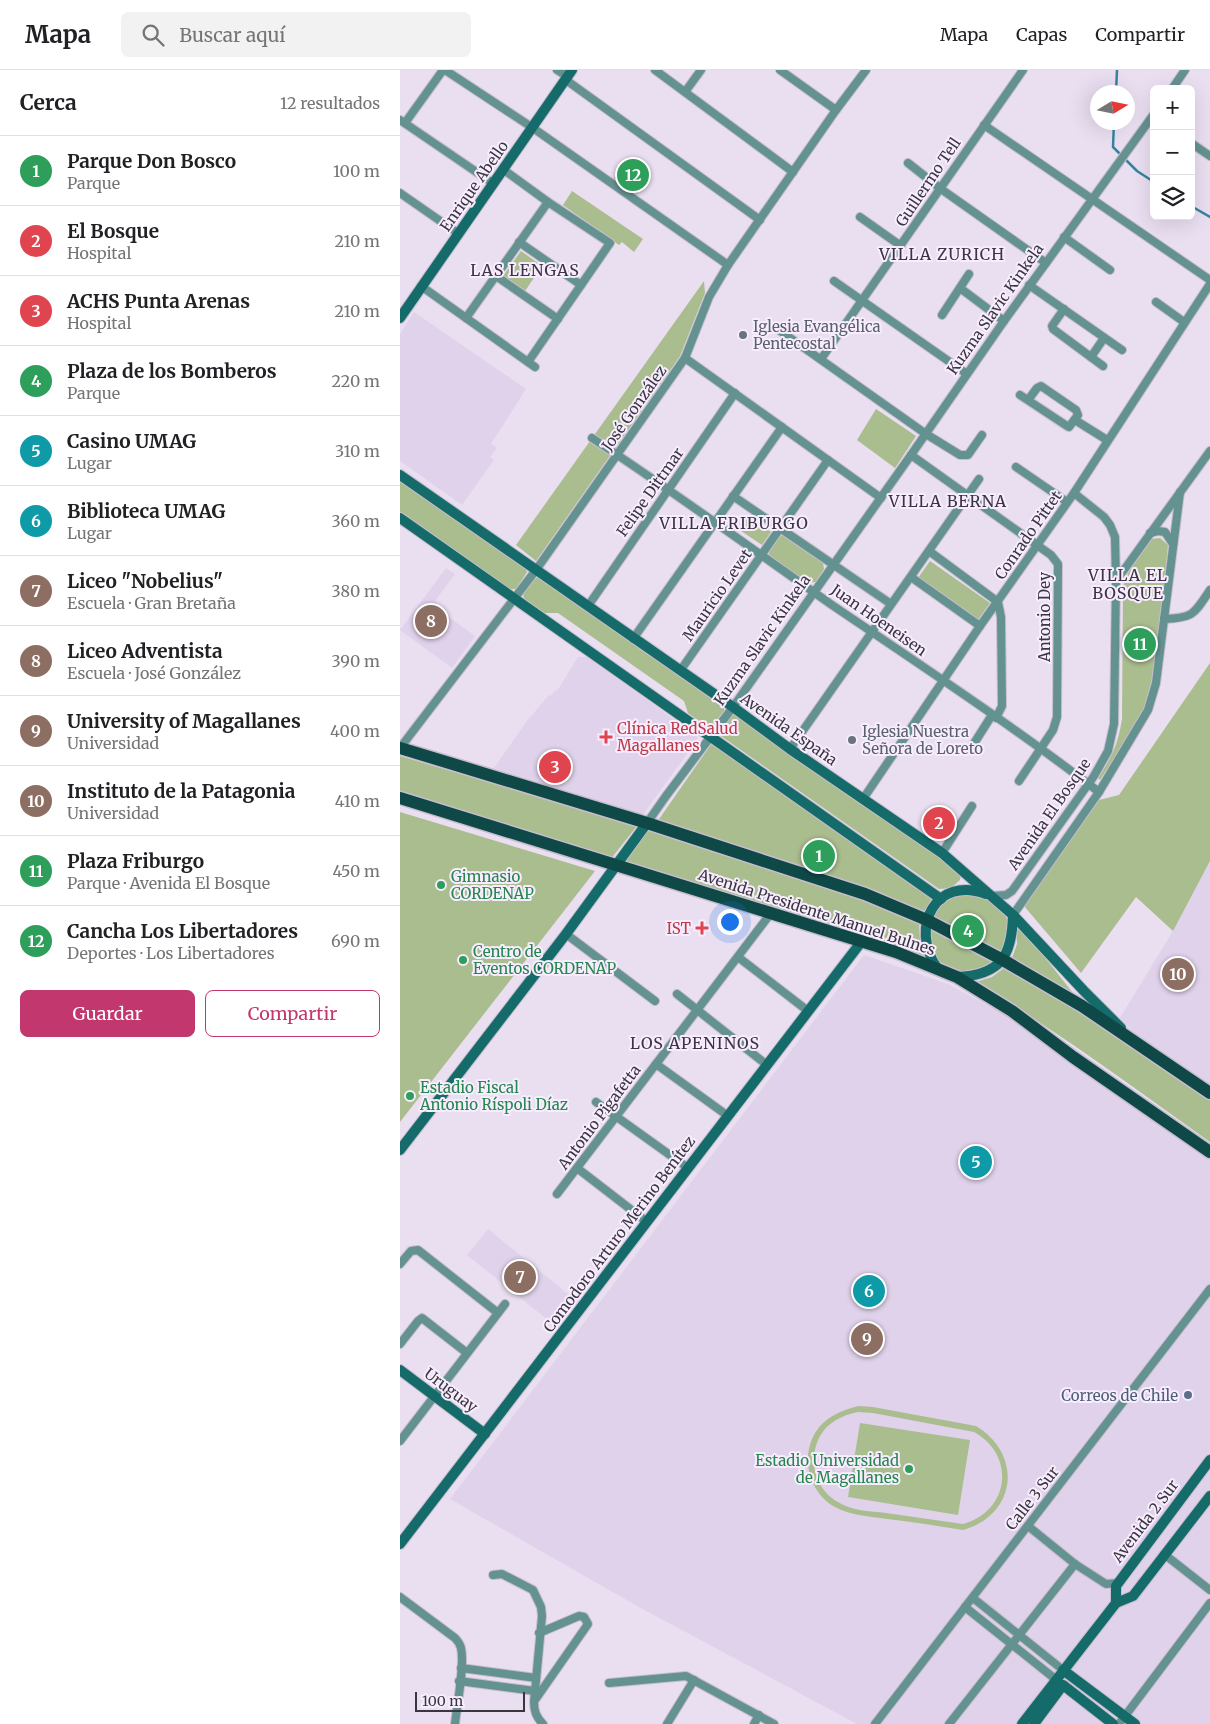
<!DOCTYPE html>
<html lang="es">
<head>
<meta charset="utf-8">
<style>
  body { margin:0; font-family:Merriweather,serif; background:#f2f2f2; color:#202124 }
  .controls { position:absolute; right:15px; top:15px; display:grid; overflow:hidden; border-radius:8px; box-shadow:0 5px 20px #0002 }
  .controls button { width:45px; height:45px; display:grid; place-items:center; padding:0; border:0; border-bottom:1px solid #e0e0e0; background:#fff; color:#202124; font:25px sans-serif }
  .compass { position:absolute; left:690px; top:15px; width:45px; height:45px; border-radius:50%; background:#fff; box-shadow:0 5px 20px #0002; rotate:80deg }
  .scale { position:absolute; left:15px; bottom:12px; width:110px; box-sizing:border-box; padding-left:5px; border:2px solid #3a363d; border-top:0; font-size:14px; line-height:18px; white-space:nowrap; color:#3a363d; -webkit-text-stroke:4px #f7edff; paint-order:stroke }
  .you { position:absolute; left:329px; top:851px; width:18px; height:18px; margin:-12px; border:4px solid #fff; border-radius:50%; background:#1a73e8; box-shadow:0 0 0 8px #1a73e833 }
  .badge { display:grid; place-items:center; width:32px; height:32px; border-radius:50%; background:#c2376e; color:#fff; font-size:16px; font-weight:700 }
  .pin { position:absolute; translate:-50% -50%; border:2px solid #fff; box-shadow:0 1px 5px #0006 }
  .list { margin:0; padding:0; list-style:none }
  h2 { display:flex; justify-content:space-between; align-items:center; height:65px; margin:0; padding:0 20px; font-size:21px }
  h2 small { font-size:16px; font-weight:400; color:#757577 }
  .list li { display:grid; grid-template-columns:32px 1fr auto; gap:15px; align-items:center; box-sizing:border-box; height:70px; padding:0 20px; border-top:1px solid #e0e0e0 }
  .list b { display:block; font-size:19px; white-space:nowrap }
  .list p { margin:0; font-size:16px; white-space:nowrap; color:#757577 }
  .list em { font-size:16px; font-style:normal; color:#757577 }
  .actions { display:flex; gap:10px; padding:15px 20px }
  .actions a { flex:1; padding:11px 0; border:1px solid #c2376e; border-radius:8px; text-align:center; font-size:18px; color:#c2376e }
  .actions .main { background:#c2376e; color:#fff }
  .icon { flex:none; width:28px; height:28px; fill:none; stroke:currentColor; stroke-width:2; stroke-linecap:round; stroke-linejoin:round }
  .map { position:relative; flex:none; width:810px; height:1654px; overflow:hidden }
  header { display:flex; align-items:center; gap:30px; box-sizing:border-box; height:70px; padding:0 25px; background:#fff; border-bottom:1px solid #e0e0e0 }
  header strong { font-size:24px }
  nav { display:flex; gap:28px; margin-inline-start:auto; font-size:18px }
  .search { width:350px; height:45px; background:#f2f2f2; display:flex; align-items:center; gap:12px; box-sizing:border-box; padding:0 18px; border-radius:8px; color:#757577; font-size:19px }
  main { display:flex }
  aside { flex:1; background:#fff }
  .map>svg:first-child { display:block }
  .built { fill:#e0d2eb }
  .green { fill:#aabd8e; fill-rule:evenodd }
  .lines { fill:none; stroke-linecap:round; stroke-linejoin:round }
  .stream { stroke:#3683a0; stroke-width:2.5 }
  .street-casing { stroke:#c7bdcd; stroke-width:10 }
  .secondary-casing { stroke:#c7bdcd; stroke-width:12 }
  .primary-casing { stroke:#c7bdcd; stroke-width:15 }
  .street { stroke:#649291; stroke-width:8 }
  .secondary { stroke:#146b6a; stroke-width:10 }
  .primary { stroke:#0e4948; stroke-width:12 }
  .worship-dot { fill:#6b7280; stroke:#f7edff; stroke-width:2 }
  .health-dot { fill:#e0444e; stroke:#f7edff; stroke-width:2 }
  .leisure-dot { fill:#2e9e5b; stroke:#f7edff; stroke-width:2 }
  .service-dot { fill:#5c6f8a; stroke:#f7edff; stroke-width:2 }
  .labels { text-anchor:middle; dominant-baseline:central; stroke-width:4; stroke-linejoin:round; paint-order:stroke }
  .street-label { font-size:15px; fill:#3a363d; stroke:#f7edff }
  .worship-label { font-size:15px; fill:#5b616d; stroke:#f7edff; text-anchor:start }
  .health-label { font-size:15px; fill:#be3a42; stroke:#f7edff; text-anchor:start }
  .leisure-label { font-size:15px; fill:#27864d; stroke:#f7edff; text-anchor:start }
  .service-label { font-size:15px; fill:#4e5e75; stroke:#f7edff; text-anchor:end }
  .neighbourhood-label { font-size:16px; letter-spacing:1px; fill:#3d3443; stroke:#f7edff }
</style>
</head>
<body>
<header>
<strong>Mapa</strong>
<div class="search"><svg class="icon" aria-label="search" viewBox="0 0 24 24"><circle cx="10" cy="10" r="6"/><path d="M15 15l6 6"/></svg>Buscar aquí</div>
<nav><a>Mapa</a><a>Capas</a><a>Compartir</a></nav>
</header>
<main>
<aside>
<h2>Cerca<small>12 resultados</small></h2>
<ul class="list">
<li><span class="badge" style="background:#2e9e5b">1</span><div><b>Parque Don Bosco</b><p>Parque</p></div><em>100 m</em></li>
<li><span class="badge" style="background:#e0444e">2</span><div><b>El Bosque</b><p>Hospital</p></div><em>210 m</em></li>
<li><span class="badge" style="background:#e0444e">3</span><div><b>ACHS Punta Arenas</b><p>Hospital</p></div><em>210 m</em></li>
<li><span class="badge" style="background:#2e9e5b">4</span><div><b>Plaza de los Bomberos</b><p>Parque</p></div><em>220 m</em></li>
<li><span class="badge" style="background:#0f9aa8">5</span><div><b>Casino UMAG</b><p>Lugar</p></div><em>310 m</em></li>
<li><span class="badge" style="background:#0f9aa8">6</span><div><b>Biblioteca UMAG</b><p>Lugar</p></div><em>360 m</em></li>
<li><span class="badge" style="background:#8d6e63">7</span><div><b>Liceo &quot;Nobelius&quot;</b><p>Escuela · Gran Bretaña</p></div><em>380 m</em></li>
<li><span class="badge" style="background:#8d6e63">8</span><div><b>Liceo Adventista</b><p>Escuela · José González</p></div><em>390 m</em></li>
<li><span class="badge" style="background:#8d6e63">9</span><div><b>University of Magallanes</b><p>Universidad</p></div><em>400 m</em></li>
<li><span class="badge" style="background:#8d6e63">10</span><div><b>Instituto de la Patagonia</b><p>Universidad</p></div><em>410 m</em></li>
<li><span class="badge" style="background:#2e9e5b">11</span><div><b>Plaza Friburgo</b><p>Parque · Avenida El Bosque</p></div><em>450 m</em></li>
<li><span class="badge" style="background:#2e9e5b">12</span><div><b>Cancha Los Libertadores</b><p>Deportes · Los Libertadores</p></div><em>690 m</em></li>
</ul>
<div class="actions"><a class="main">Guardar</a><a>Compartir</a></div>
</aside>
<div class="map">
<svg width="810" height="1654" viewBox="0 0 810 1654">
  <rect width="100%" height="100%" fill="#eadff1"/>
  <g class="built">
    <polygon points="14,242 126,319 91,374 97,378 90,387 94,390 62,435 0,391 0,264"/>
    <polygon points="46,498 55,504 35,531 46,539 43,543 75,566 52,598 0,560"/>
    <polygon points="178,587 187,587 297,666 297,670 242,746 94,698 126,652 149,625 151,626 156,620 157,621"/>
    <polygon points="810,791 810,1017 738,967 720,948 773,861"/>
    <polygon points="464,885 548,914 606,945 810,1090 810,1654 457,1654 237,1536 50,1429"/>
    <polygon points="88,1159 173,1228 153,1254 67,1185"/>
  </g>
  <g class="green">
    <polygon points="228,87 251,103 237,124 214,108"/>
    <polygon points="172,121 243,169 234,182 222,172 219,175 163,135"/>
    <polygon points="121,181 142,196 125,221 103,206"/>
    <polygon points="304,211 305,223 280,286 136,491 116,475"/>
    <polygon points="476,339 516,366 495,398 457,370"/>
    <polygon points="0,409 125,496 127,502 116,519 110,519 0,442"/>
    <polygon points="347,445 371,462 362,475 338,459"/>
    <polygon points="384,465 423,492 424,499 416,512 406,513 369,486 369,481 379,466"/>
    <path d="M760,468L768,475L762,543L753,605L744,638L728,667L700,710L698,708C712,687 718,674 722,649L723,516L731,496L750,469Z"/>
    <polygon points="530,491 590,533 578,550 518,508"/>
    <polygon points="139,507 324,635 324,641 312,656 307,657 288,643 284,631 158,543 144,543 124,529 123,524 134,509"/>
    <polygon points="810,593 810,791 773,861 736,827 681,903 624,836 699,730 719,725"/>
    <polygon points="332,645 338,645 558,799 561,804 560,810 551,818 539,819 321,666 320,661"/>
    <polygon points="312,673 530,823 531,831 526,840 519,842 257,752"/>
    <polygon points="0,686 237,756 210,790 0,728"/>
    <polygon points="0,742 195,801 0,1052"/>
    <polygon points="248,760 468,827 519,851 520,870 525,889 219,800"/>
    <path d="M575,822L597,833L606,847L609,855L610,863L597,893L566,904C559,902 549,900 543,896C524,884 530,861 532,843L550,826Z"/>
    <polygon points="617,855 620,856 673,923 612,888 617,874"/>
    <path d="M608,895L714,960L810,1027V1072C733,1017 657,961 576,912L592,907Z"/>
    <path d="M458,1336L473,1337L576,1356C623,1384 617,1445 563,1460C538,1456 513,1452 487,1449C470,1446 451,1446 435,1437C414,1426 403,1398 410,1375C417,1351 436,1342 458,1336ZM458,1342L473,1343L574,1362C616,1385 610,1441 563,1454C537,1450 512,1447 486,1443C470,1441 452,1441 438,1432C419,1422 409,1397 416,1376C422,1355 439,1346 458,1342Z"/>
    <polygon points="460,1353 570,1370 558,1445 448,1427"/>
  </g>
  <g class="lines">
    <g class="stream">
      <polyline points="716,22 717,0"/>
      <polyline points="714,52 713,77 737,101 754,112"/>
      <polyline points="791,136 810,147"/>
    </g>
    <defs>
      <g id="street">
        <polyline points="45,0 133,58 328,195"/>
        <polyline points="157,0 168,7"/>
        <polyline points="255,0 393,102"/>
        <polyline points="380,0 436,40"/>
        <polyline points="166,10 360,150"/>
        <polyline points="772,19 785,0"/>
        <polyline points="285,22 301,0"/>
        <polyline points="0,50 94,114"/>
        <polyline points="5,53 43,0"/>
        <polyline points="584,55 810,210"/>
        <polyline points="791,73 810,86"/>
        <polyline points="508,93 541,119 646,193"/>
        <polyline points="104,100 148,132 210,173 128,292"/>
        <polyline points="0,123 59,164"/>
        <polyline points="460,147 501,176"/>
        <polyline points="664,167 710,200"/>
        <polyline points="119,172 181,215"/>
        <polyline points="96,206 158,249"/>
        <polyline points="434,211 567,304"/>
        <polyline points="629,215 722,280"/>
        <polyline points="21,216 135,297"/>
        <polyline points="560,218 604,251"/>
        <polyline points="756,232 784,252"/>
        <polyline points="664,239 652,256 653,259 703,296"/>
        <polyline points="542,245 569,204"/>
        <polyline points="66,248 148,132"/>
        <polyline points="376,258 526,364 560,385 568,385 582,365"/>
        <polyline points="691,287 704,268"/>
        <polyline points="285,288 481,428"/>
        <polyline points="421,289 623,0"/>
        <polyline points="620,325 667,356 669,357 678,345 676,340 641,316 637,318 628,330"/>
        <polyline points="675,350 707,370"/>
        <path d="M192,368C274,422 352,479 432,535C522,596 613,656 699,722"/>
        <polyline points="511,385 651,485 658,494 657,647 653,660 619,711"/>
        <polyline points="616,397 667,432"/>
        <polyline points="333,426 491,534"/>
        <polyline points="750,463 758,461 765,462 773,474"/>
        <polyline points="529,481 598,532 601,547 602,636 596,648"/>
        <polyline points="511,507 580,556"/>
        <polyline points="716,511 810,381"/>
        <polyline points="188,536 335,323"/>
        <path d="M764,549C794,548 794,544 810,520"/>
        <polyline points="233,569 382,357"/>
        <polyline points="280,601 428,390"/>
        <polyline points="573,675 592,645"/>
        <polyline points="0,678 136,500 285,288 309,227 328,195 436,40 466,0"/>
        <polyline points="390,679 579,409"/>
        <polyline points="463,729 580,556 674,423 810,214"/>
        <polyline points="247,753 266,726 333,637 511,385 604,251 754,44"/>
        <polyline points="542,783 572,736"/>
        <polyline points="592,826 606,825 612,821 694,706 708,681 714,654 716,511 715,467 710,455 704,447 674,423"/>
        <polyline points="613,845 699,722 748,640 756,613 780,422"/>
        <polyline points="166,864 255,931"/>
        <polyline points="338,887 408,941"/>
        <polyline points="277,924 367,995"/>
        <polyline points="256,994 328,1046"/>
        <polyline points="196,1032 288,1098"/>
        <polyline points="177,1098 247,1152"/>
        <polyline points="157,1124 371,843"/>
        <polyline points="0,1194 11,1181 18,1180 98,1243"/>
        <polyline points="0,1274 18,1251 22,1248 67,1283"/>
        <polyline points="0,1371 105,1234"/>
        <polyline points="628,1456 675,1494 706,1514 718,1513"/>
        <polyline points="764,1484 810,1520"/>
        <path d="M93,1505L102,1504L133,1520L141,1537L142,1546L134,1632C134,1641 136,1647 143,1654"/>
        <path d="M0,1527L55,1568C58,1571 60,1574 61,1578C65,1595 57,1635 55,1654"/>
        <polyline points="573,1528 663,1600"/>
        <polyline points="565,1537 659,1612"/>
        <polyline points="61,1598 136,1608"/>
        <polyline points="59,1611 135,1621"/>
        <polyline points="209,1613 286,1606 374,1654"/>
        <polyline points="135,1630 188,1554 184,1547 179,1546 139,1563"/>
        <polyline points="267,1654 294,1610"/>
        <polyline points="354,1654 359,1645"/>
        <polyline points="475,1654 810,1219"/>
        <polyline points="549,1654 675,1494"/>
        <polyline points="719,1654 810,1533"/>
      </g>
      <g id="secondary">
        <polyline points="0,248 172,0"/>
        <polyline points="0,405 333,637 390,679 542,783 613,845 684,921 721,958"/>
        <polyline points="0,448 541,829"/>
        <path d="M537,898C509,857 536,805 586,824"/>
        <path d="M557,907C601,905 612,886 613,845"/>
        <polyline points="0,1080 166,864 247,753"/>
        <polyline points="0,1300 85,1364"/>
        <polyline points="0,1474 462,871"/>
        <polyline points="716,1533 733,1526 810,1426"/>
        <polyline points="663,1600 735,1654"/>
        <polyline points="622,1654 716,1533 716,1516 810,1390"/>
        <polyline points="634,1654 663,1615 713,1654"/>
      </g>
      <g id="primary">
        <polyline points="0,678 247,753 465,824 527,850 603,890 682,936 810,1023"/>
        <polyline points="0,728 496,882 557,907 612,941 673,987 810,1082"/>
      </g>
    </defs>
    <use href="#street" class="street-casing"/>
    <use href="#secondary" class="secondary-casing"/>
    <use href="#primary" class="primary-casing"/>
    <use href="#street" class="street"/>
    <use href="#secondary" class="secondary"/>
    <use href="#primary" class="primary"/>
  </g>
  <g class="worship-dot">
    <circle cx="343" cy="265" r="5"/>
    <circle cx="452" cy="670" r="5"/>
  </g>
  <g class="health-dot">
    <path d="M203.5 659.5h5v5h5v5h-5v5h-5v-5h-5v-5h5z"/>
    <path d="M299.5 850.5h5v5h5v5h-5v5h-5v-5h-5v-5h5z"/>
  </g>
  <g class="leisure-dot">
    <circle cx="41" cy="815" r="5"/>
    <circle cx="63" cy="890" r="5"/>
    <circle cx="10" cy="1026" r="5"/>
    <circle cx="509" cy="1399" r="5"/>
  </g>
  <circle class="service-dot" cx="788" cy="1325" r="5"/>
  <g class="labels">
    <g class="street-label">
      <text transform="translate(528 112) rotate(-56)">Guillermo Tell</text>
      <text transform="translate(74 116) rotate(-55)">Enrique Abello</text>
      <text transform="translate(595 239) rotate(-55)">Kuzma Slavic Kinkela</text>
      <text transform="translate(234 338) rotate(-55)">José González</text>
      <text transform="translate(250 422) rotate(-55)">Felipe Dittmar</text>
      <text transform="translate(628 465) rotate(-55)">Conrado Pittet</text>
      <text transform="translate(317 525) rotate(-55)">Mauricio Levet</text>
      <text transform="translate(644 547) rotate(-90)">Antonio Dey</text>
      <text transform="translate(479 550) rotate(35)">Juan Hoeneisen</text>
      <text transform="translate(362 570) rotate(-55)">Kuzma Slavic Kinkela</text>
      <text transform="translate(389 659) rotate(35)">Avenida España</text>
      <text transform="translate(649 744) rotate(-55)">Avenida El Bosque</text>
      <text transform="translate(417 842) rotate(18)">Avenida Presidente Manuel Bulnes</text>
      <text transform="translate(199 1047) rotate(-53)">Antonio Pigafetta</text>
      <text transform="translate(219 1164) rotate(-53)">Comodoro Arturo Merino Benítez</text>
      <text transform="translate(51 1320) rotate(37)">Uruguay</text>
      <text transform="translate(632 1428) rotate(-52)">Calle 3 Sur</text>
      <text transform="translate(745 1451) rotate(-53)">Avenida 2 Sur</text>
    </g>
    <g class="worship-label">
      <text x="353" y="256">Iglesia Evangélica<tspan x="353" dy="17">Pentecostal</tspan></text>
      <text x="462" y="661">Iglesia Nuestra<tspan x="462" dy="17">Señora de Loreto</tspan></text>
    </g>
    <g class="health-label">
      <text x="217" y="658">Clínica RedSalud<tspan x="217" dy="17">Magallanes</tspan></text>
      <text x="291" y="858" text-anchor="end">IST</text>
    </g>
    <g class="leisure-label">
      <text x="51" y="806">Gimnasio<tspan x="51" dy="17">CORDENAP</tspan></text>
      <text x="73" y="881">Centro de<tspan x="73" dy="17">Eventos CORDENAP</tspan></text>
      <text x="20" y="1017">Estadio Fiscal<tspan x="20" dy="17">Antonio Ríspoli Díaz</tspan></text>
      <text x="499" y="1390" text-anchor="end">Estadio Universidad<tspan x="499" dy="17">de Magallanes</tspan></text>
    </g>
    <g class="service-label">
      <text x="778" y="1325">Correos de Chile</text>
    </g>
    <g class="neighbourhood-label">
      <text x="542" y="184">VILLA ZURICH</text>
      <text x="125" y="200">LAS LENGAS</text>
      <text x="548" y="431">VILLA BERNA</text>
      <text x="334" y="453">VILLA FRIBURGO</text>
      <text x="728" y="505">VILLA EL<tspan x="728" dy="18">BOSQUE</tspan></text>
      <text x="295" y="973">LOS APENINOS</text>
    </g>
  </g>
</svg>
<div class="controls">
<button>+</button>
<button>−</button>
<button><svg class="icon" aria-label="layers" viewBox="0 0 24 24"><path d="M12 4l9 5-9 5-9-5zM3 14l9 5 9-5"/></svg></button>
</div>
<svg class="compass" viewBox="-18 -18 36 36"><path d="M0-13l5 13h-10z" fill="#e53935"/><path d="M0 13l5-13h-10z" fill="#757577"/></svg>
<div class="scale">100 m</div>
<div class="you"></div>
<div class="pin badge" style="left:419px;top:786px;background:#2e9e5b">1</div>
<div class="pin badge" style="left:539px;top:753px;background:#e0444e">2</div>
<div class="pin badge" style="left:155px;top:697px;background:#e0444e">3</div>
<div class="pin badge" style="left:568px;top:861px;background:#2e9e5b">4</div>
<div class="pin badge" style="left:576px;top:1092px;background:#0f9aa8">5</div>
<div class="pin badge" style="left:469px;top:1221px;background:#0f9aa8">6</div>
<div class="pin badge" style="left:120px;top:1207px;background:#8d6e63">7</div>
<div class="pin badge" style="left:31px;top:551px;background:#8d6e63">8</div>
<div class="pin badge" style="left:467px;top:1269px;background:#8d6e63">9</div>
<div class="pin badge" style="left:778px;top:904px;background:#8d6e63">10</div>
<div class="pin badge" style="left:740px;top:574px;background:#2e9e5b">11</div>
<div class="pin badge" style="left:233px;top:105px;background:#2e9e5b">12</div>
</div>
</main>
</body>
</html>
